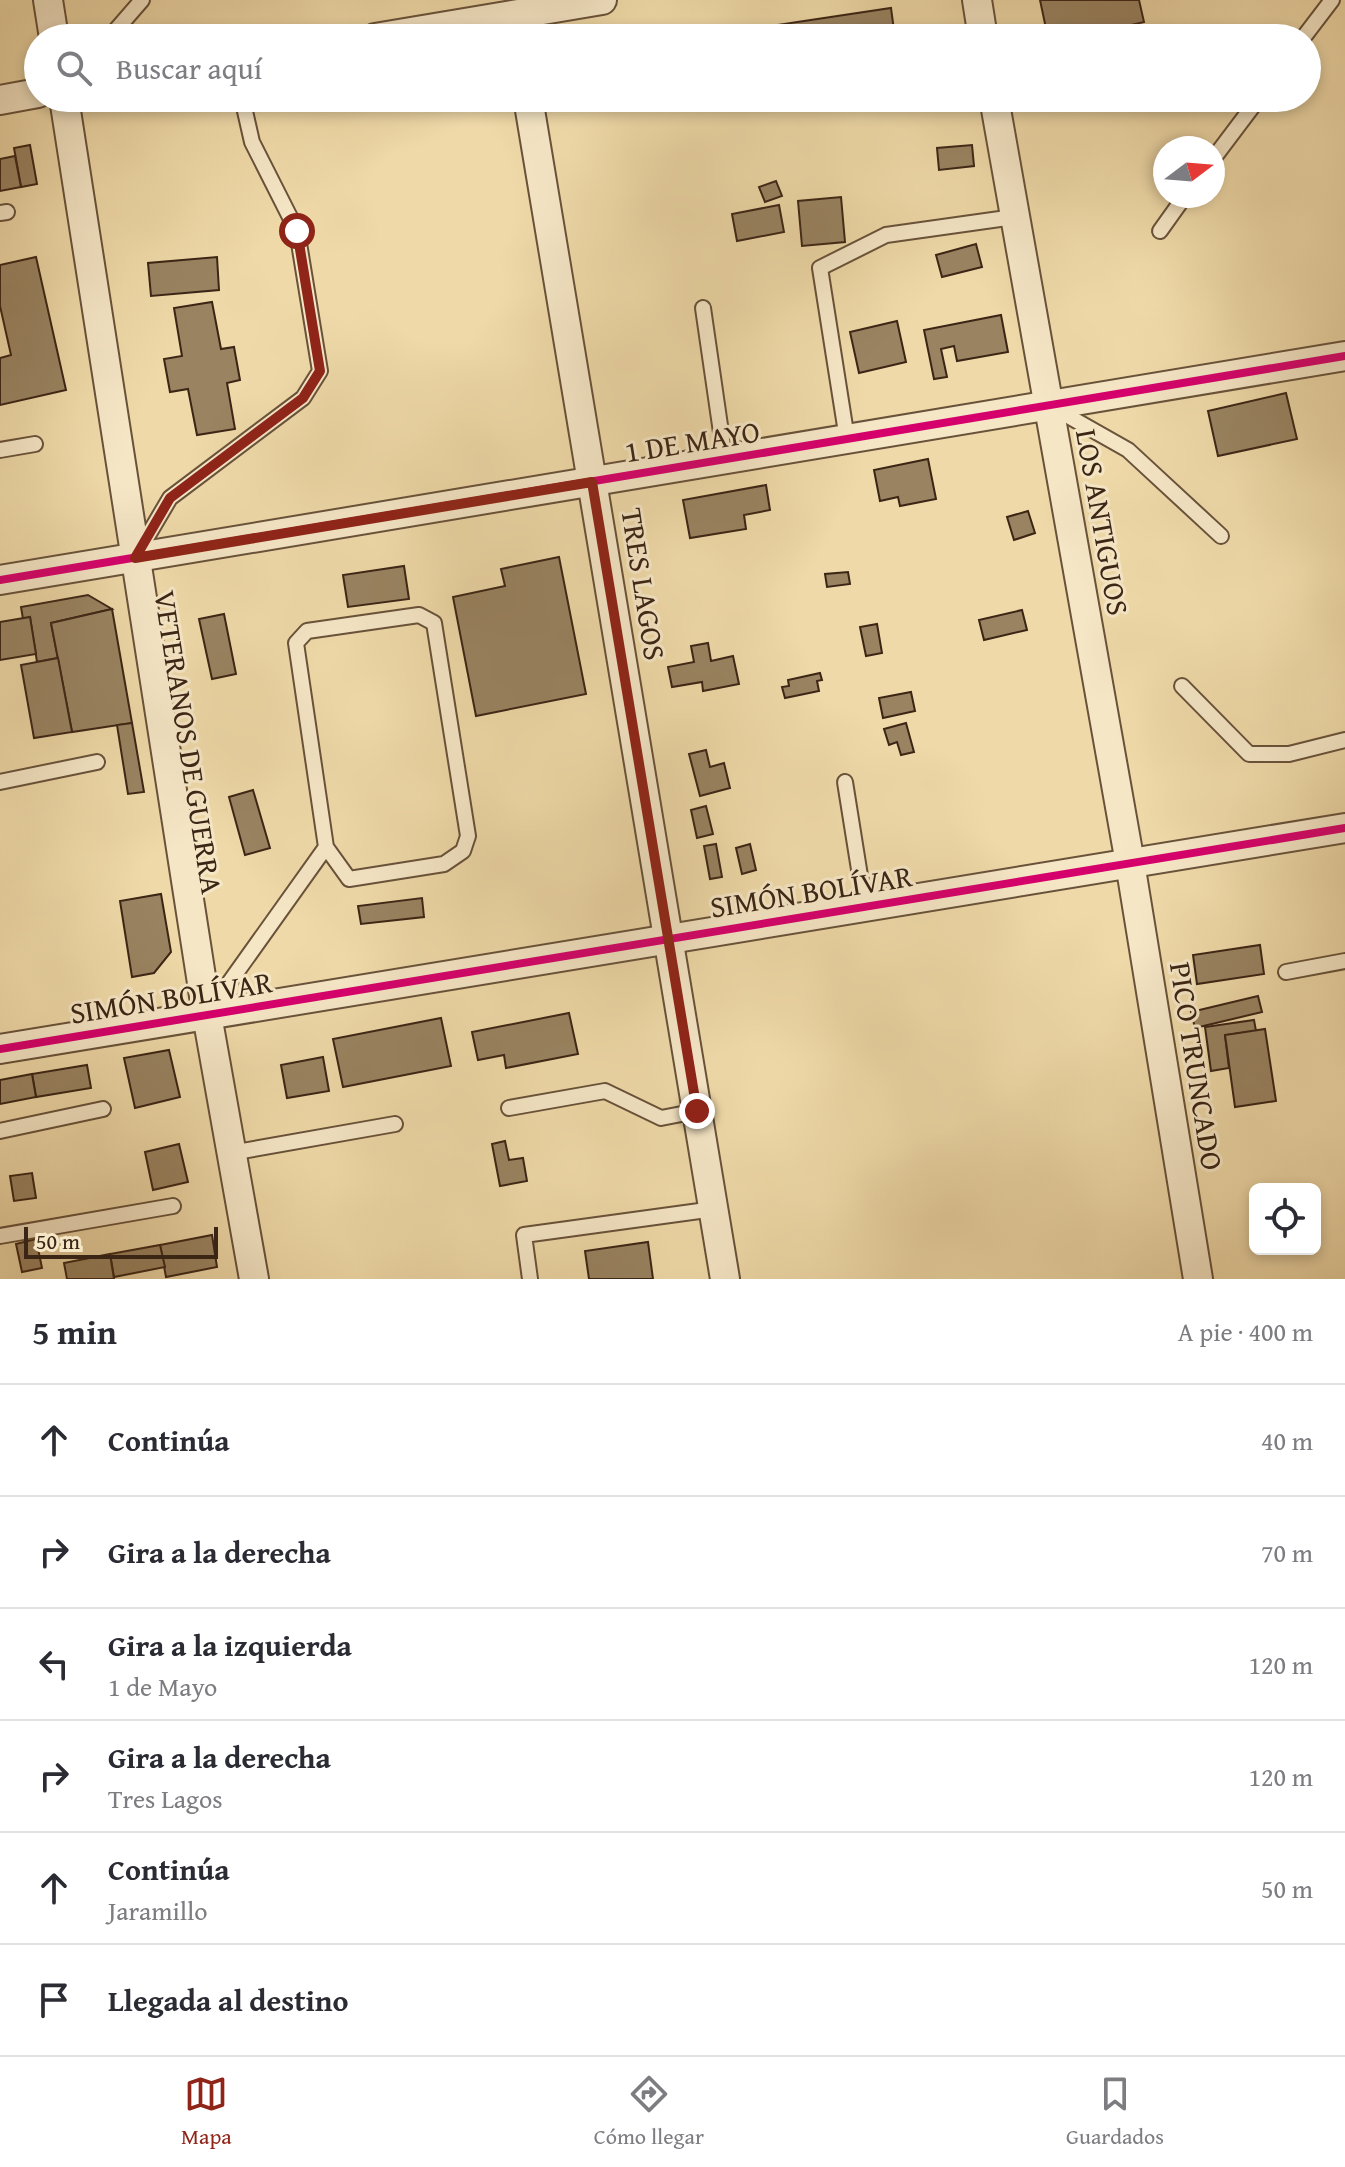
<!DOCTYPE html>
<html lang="es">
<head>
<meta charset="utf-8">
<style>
  body { margin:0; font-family:"Gentium Book Plus",serif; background:#f7f7f7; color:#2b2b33 }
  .controls { position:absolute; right:24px; bottom:24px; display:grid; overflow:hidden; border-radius:12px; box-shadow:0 4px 12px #0003 }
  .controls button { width:72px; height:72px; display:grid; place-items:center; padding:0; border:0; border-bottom:2px solid #e1e1e2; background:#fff; color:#2b2b33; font:40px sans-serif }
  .compass { position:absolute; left:1153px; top:136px; width:72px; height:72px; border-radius:50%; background:#fff; box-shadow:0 4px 12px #0003; rotate:74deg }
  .scale { position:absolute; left:24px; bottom:20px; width:194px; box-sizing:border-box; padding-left:8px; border:4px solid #3b2515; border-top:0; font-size:22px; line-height:28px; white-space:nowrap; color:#3b2515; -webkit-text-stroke:6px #f5e6c6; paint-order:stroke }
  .stop { position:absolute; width:24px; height:24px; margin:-18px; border:6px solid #8f2418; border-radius:50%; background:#fff }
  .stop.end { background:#8f2418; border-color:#fff; box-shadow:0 2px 8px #0008 }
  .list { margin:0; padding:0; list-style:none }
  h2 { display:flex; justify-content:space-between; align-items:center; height:104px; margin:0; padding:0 32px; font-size:34px }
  h2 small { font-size:26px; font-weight:400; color:#7c7c81 }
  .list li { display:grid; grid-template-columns:52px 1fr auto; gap:24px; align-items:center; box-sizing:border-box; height:112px; padding:0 32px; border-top:2px solid #e1e1e2 }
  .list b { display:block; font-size:30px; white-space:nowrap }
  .list p { margin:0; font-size:26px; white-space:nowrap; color:#7c7c81 }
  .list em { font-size:26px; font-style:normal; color:#7c7c81 }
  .icon { flex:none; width:44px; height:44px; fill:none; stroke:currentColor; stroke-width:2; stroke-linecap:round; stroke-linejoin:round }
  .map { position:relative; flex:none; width:1345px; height:1279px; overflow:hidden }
  .search { position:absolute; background:#fff; box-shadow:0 4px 12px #0003; left:24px; right:24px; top:24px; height:88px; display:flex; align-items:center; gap:20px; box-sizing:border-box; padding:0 28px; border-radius:44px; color:#7c7c81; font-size:30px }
  .sheet { height:776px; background:#fff }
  nav { display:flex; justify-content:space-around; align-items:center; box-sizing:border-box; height:112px; border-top:2px solid #e1e1e2; background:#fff; font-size:22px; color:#7c7c81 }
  nav a { display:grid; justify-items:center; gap:4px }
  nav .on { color:#8f2418 }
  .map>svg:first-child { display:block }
  .building { fill:#998361; stroke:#3b2515; stroke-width:2 }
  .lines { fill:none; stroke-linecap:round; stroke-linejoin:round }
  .lane-casing { stroke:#68523a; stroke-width:18 }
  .street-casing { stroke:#68523a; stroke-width:32 }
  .lane { stroke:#f5e6c6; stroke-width:14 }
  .street { stroke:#f5e6c6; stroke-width:28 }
  .cycleway-casing { stroke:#f5e6c6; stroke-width:13 }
  .cycleway { stroke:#d6006c; stroke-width:8 }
  .route { stroke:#8f2418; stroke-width:10 }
  .labels { text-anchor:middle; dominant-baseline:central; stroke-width:6; stroke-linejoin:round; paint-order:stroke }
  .street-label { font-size:30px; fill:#3b2515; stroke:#f5e6c6 }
</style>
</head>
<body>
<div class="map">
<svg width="1345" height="1279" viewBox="0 0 1345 1279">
  <rect width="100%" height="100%" fill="#efd9a8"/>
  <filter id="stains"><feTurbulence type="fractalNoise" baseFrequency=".0025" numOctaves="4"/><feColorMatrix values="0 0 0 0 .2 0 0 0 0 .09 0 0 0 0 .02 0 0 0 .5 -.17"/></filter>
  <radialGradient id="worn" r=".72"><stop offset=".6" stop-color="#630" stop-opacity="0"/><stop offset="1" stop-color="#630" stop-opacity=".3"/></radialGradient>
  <g class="building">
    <polygon points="1040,0 1139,0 1144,22 1076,38 1048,38"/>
    <polygon points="891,8 895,38 779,38 777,25"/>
    <polygon points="30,145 37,184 21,187 14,148"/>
    <polygon points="972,145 974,166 939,170 937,148"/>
    <polygon points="15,156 21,187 0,191 0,159"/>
    <polygon points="776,181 782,196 765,202 759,187"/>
    <polygon points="841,197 845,242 802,246 798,201"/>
    <polygon points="779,205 784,232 737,241 732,214"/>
    <polygon points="976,244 982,267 942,277 936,255"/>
    <polygon points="36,257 66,390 0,405 0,358 11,355 0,306 0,265"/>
    <polygon points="217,257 219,290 151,296 148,263"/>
    <polygon points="212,302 221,349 234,347 240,380 227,383 235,429 197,435 188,389 170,392 164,359 182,356 174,308"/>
    <polygon points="1001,315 1008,352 957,361 954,346 941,349 947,377 934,379 924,330"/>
    <polygon points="897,321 906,362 859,373 850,332"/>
    <polygon points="1286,393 1297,439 1218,456 1208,411"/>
    <polygon points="928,459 936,499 900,506 898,497 880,501 874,470"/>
    <polygon points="766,485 770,510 744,515 746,529 690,538 683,500"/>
    <polygon points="1028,511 1035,533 1014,540 1007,517"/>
    <polygon points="559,557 586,694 476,716 453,597 505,586 501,569"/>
    <polygon points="404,566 409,599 348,607 343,575"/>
    <polygon points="848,572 850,584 827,587 825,574"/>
    <polygon points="88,595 112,609 51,623 58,658 37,662 30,617 23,619 21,607"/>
    <polygon points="112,609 132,723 72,732 51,623"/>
    <polygon points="1022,610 1027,630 984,640 979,620"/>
    <polygon points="224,614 236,674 212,679 199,619"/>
    <polygon points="30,617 36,654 0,660 0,622"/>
    <polygon points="877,624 882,653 866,656 860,627"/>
    <polygon points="708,643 711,661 733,656 739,684 703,691 702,682 672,687 668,667 694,662 691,646"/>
    <polygon points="58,658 72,732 34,738 21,665"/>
    <polygon points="820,673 822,680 817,681 819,691 785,698 782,687 789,686 788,680"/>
    <polygon points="911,692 915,711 883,718 879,698"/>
    <polygon points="132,723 144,792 128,794 117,725"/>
    <polygon points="906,723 914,752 901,755 897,742 889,745 884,729"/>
    <polygon points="706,750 710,767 724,763 730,788 700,796 689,754"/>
    <polygon points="253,790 270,848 245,855 229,797"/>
    <polygon points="706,806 713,834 697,838 691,810"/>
    <polygon points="716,844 722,877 710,879 704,846"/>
    <polygon points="750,844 756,870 742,874 736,848"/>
    <polygon points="161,894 171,952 154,973 132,977 120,901"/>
    <polygon points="422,898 424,917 361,924 358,906"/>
    <polygon points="1260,945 1264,974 1197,984 1193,955"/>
    <polygon points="1258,996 1262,1012 1195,1028 1191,1012"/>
    <polygon points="569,1013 578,1054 506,1068 504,1055 478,1060 472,1032"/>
    <polygon points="441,1018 451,1066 343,1087 333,1039"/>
    <polygon points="1254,1020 1256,1031 1225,1035 1229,1068 1211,1071 1205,1027"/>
    <polygon points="1265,1029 1276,1101 1235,1107 1225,1035"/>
    <polygon points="169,1050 180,1097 135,1108 124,1058"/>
    <polygon points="323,1057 329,1091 287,1098 281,1065"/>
    <polygon points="87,1065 91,1088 36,1097 32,1074"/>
    <polygon points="32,1074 36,1097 0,1104 0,1080"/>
    <polygon points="505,1141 509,1160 523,1158 527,1181 500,1186 492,1144"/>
    <polygon points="179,1144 188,1182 153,1190 145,1152"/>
    <polygon points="32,1173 36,1198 14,1201 10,1176"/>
    <polygon points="212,1235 217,1267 166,1277 160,1245"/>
    <polygon points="36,1239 42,1268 22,1272 16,1244"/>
    <polygon points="648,1242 653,1279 589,1279 585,1251"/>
    <polygon points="160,1245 165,1267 114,1277 110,1254"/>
    <polygon points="110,1254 114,1279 67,1279 64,1263"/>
  </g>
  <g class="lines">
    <defs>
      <g id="lane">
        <polyline points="109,38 142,0"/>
        <polyline points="1303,38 1332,0"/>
        <polyline points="1213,159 1259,98"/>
        <polyline points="0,213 7,212"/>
        <polyline points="1160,231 1185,196"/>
        <polyline points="703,308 725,460"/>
        <polyline points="1052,407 1128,450 1221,536"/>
        <polyline points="847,439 820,268 886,235 1014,217"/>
        <polyline points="0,450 35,444"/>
        <polyline points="137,554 170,498 303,398 320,371 297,231 252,142 242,98"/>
        <polyline points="1182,686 1249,754 1289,754 1345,740"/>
        <polyline points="0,782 97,762"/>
        <polyline points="845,782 865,907"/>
        <polyline points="1286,972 1345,961"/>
        <polyline points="209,1011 326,847 296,643 307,631 419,615 434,623 468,836 463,851 444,864 349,879 326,847"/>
        <polyline points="509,1108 605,1091 661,1118 697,1111"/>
        <polyline points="0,1131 103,1109"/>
        <polyline points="231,1153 395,1124"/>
        <polyline points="0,1236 173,1206"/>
        <polyline points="530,1279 524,1235 714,1209"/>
      </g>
      <g id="street">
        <polyline points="48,0 54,38"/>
        <polyline points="977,0 983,38"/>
        <polyline points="375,38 602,0"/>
        <polyline points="64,98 207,1015 254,1279"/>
        <polyline points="528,98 725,1279"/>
        <polyline points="994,98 1130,863 1198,1279"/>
        <polyline points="0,100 38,93"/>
        <polyline points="0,580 1345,356"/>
        <polyline points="0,1049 1345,828"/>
      </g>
    </defs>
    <use href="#lane" class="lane-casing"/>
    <use href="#street" class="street-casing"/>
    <use href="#lane" class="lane"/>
    <use href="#street" class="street"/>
    <defs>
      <g id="cycleway">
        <polyline points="0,580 1345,356"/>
        <polyline points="0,1049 1345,828"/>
      </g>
    </defs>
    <use href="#cycleway" class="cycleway-casing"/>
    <use href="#cycleway" class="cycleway"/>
  </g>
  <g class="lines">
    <polyline class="route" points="297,231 320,371 303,398 170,498 135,558 592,482 697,1111"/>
  </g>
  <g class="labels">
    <g class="street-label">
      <text transform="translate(692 441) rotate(-9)">1 DE MAYO</text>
      <text transform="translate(1103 522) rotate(80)">LOS ANTIGUOS</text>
      <text transform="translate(644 584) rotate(81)">TRES LAGOS</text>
      <text transform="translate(189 742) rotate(81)">VETERANOS DE GUERRA</text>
      <text transform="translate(811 891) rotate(-9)">SIMÓN BOLÍVAR</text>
      <text transform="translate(171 997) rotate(-9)">SIMÓN BOLÍVAR</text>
      <text transform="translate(1197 1066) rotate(81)">PICO TRUNCADO</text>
    </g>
  </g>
  <rect width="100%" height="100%" filter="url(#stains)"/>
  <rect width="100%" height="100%" fill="url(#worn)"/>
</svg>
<div class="controls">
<button><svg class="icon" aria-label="locate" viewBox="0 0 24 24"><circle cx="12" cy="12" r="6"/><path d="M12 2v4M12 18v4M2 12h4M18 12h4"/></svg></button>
</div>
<svg class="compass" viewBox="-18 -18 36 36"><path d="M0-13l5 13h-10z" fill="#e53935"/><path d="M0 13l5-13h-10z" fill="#7c7c81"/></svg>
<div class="scale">50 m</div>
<div class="stop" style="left:297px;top:231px"></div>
<div class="stop end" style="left:697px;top:1111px"></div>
<div class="search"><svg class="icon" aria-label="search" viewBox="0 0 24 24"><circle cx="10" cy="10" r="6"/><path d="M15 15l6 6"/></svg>Buscar aquí</div>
</div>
<section class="sheet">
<h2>5 min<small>A pie · 400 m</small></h2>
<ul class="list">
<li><svg class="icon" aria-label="ahead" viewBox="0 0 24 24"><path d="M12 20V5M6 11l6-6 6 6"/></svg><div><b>Continúa</b></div><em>40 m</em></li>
<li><svg class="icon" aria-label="right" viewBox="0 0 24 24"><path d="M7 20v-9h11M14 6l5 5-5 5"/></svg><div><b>Gira a la derecha</b></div><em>70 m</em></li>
<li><svg class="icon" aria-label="left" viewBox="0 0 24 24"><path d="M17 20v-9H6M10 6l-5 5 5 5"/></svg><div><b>Gira a la izquierda</b><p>1 de Mayo</p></div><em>120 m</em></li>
<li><svg class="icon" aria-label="right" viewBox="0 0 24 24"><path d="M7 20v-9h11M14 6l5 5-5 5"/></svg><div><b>Gira a la derecha</b><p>Tres Lagos</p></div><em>120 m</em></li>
<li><svg class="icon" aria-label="ahead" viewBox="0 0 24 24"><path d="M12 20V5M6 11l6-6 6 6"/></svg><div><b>Continúa</b><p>Jaramillo</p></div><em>50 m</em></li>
<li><svg class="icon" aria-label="arrive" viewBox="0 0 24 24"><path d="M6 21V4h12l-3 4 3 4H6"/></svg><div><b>Llegada al destino</b></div></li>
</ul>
</section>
<nav>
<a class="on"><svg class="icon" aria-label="map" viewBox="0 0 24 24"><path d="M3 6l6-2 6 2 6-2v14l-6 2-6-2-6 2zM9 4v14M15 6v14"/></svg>Mapa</a>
<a><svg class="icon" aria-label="directions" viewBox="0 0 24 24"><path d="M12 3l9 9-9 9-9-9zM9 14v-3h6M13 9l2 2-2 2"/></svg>Cómo llegar</a>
<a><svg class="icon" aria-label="saved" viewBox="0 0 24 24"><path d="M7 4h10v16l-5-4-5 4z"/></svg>Guardados</a>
</nav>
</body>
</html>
